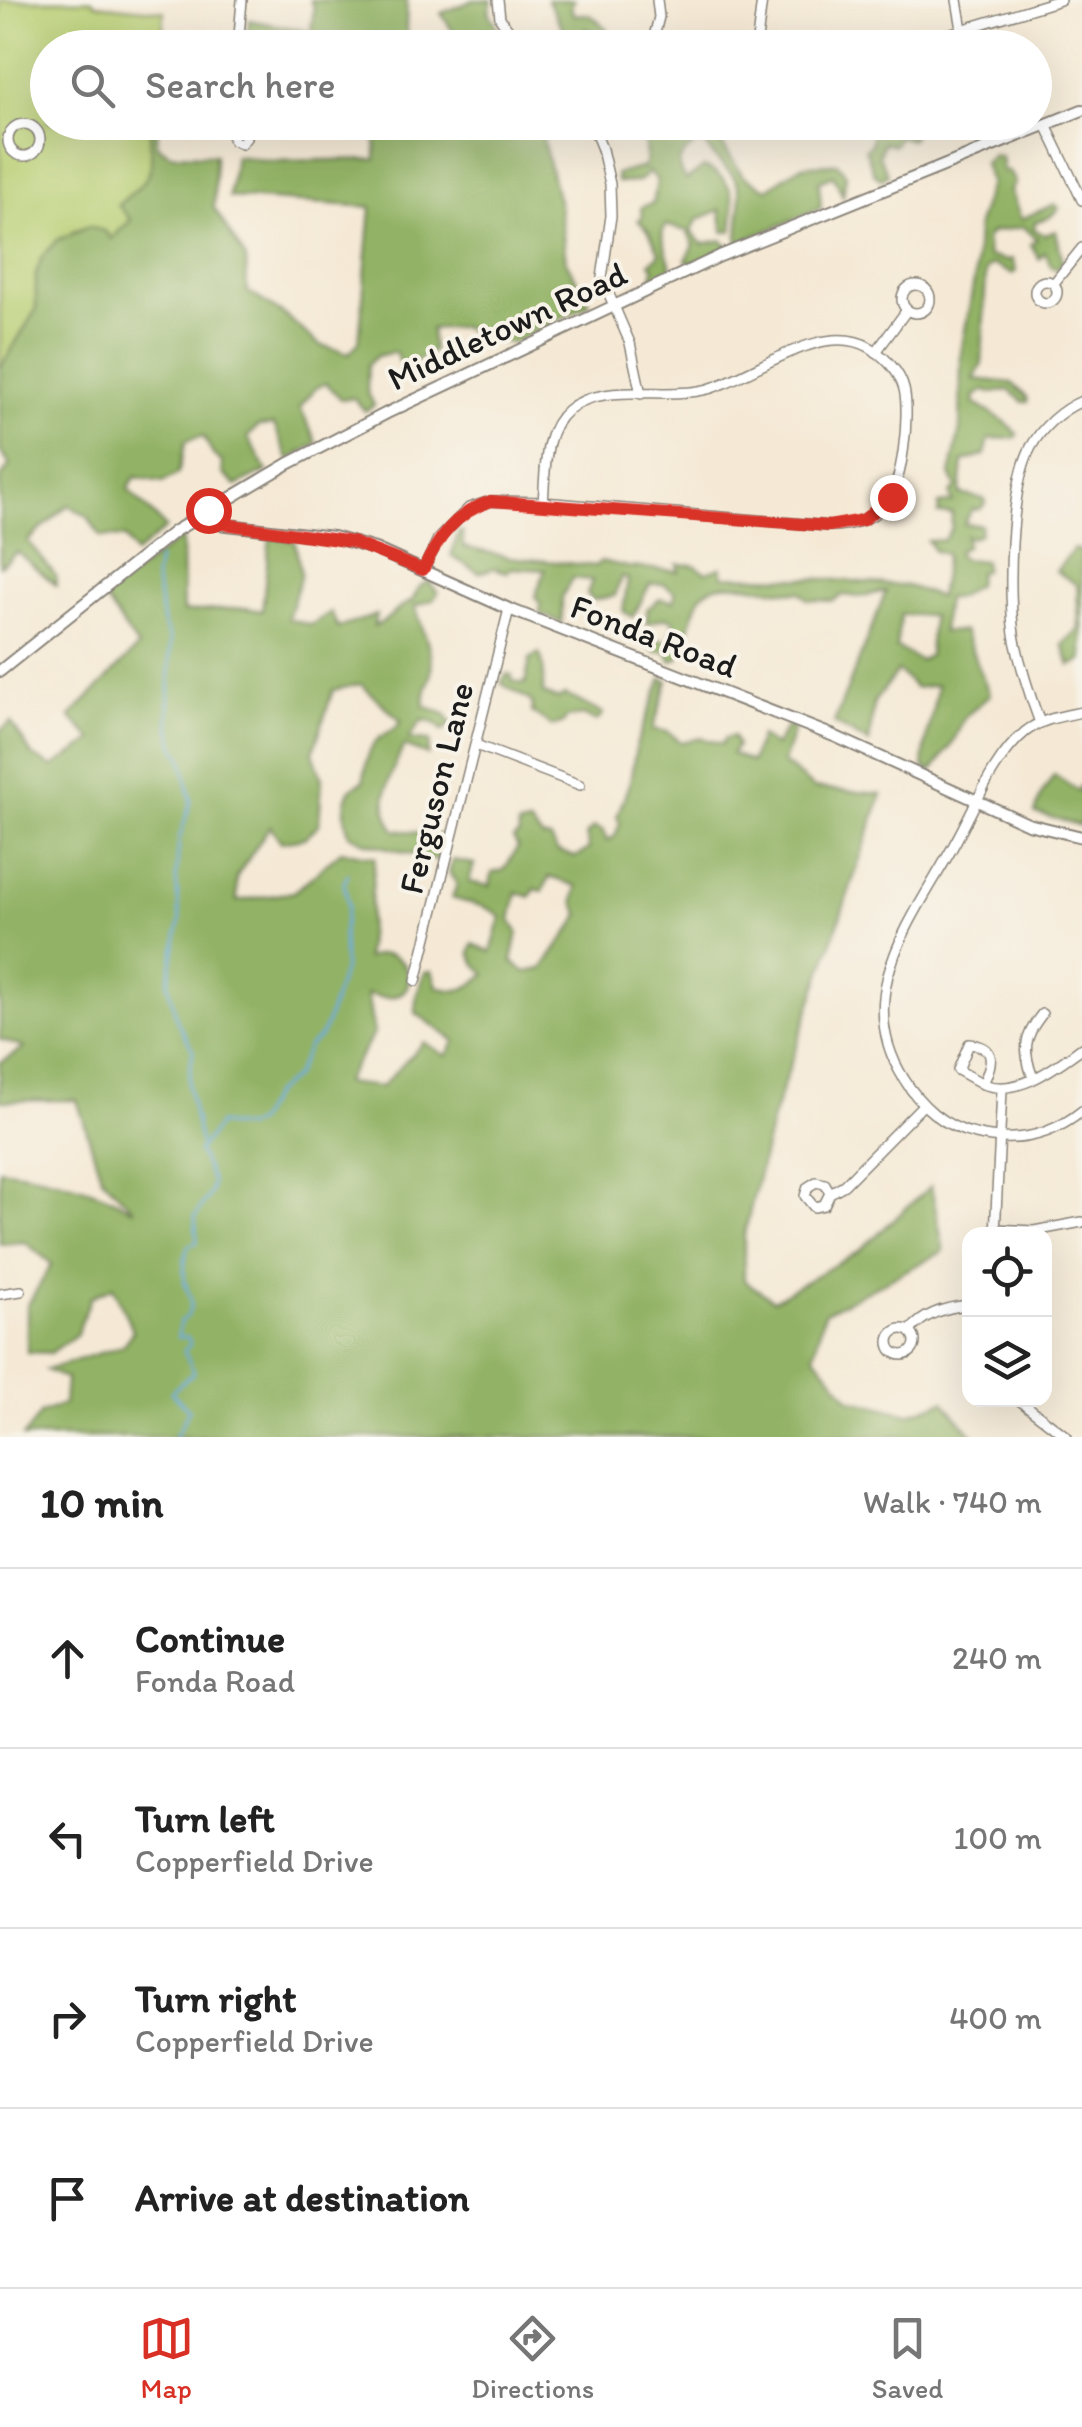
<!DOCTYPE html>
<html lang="en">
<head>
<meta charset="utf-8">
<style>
  body { margin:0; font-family:Itim,sans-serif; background:#f2f2f2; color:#222 }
  .controls { position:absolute; right:30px; bottom:30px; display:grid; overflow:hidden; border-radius:20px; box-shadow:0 10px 40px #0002 }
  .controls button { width:90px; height:90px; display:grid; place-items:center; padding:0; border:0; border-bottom:2px solid #e0e0e0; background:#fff; color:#222; font:50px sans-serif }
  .stop { position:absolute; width:30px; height:30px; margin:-22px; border:8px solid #d93025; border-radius:50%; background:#fff }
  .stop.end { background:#d93025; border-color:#fff; box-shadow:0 2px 10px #0008 }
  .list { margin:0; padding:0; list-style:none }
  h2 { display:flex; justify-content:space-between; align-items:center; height:130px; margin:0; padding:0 40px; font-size:42px }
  h2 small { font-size:32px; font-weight:400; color:#767676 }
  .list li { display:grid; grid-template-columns:65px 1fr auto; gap:30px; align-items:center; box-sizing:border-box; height:180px; padding:0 40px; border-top:2px solid #e0e0e0 }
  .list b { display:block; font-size:38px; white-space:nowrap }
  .list p { margin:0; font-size:32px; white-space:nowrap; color:#767676 }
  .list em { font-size:32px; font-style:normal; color:#767676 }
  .icon { flex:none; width:55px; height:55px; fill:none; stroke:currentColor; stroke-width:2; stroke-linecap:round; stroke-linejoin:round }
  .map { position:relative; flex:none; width:1082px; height:1437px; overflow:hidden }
  .search { position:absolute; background:#fff; box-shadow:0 10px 40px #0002; left:30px; right:30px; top:30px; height:110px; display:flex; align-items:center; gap:25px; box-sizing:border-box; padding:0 35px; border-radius:55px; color:#767676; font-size:38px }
  .sheet { height:850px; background:#fff }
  nav { display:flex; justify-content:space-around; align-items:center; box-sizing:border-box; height:140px; border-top:2px solid #e0e0e0; background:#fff; font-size:28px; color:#767676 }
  nav a { display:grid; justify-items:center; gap:5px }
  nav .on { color:#d93025 }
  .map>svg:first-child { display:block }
  .green { fill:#b8cf73; stroke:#6a7648; stroke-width:2.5 }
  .forest { fill:#92b265; stroke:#576740; stroke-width:2.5; fill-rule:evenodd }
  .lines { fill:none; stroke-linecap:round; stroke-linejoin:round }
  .stream { stroke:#6cade0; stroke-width:2.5 }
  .minor-casing { stroke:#888278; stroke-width:12 }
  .tertiary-casing { stroke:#888278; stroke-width:14 }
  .minor { stroke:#fff; stroke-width:9 }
  .tertiary { stroke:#fff; stroke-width:10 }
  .route { stroke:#d93025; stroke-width:12 }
  .labels { text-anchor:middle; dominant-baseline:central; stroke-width:8; stroke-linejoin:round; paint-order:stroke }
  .street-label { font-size:35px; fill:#1c1c1c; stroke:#f7f3e8 }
</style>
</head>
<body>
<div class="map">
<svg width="1082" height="1437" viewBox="0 0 1082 1437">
  <rect width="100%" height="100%" fill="#f7f3e8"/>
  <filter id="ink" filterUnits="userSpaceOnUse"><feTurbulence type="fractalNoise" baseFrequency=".01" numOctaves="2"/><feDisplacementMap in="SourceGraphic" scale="20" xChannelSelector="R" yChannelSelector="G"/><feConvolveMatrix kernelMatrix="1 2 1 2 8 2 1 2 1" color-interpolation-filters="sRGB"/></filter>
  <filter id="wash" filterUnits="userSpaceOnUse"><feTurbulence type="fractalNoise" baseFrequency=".0048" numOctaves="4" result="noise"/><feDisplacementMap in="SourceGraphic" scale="40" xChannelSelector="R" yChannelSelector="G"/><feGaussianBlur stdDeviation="2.25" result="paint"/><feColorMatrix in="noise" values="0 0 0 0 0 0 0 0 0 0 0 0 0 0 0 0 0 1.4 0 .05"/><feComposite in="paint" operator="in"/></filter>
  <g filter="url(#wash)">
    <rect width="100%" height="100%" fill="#f5e9d5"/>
    <path class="green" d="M0,0H92L95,4L164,11L162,47L48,48V122L150,123C151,176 160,170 118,205L132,220L111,239L106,232L90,226L73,231L36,274V310L0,368Z"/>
    <g class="forest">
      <polygon points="310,0 407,0 406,29 413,47 247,46 249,20 311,32 314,8"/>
      <polygon points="474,0 492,0 489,12 505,41 500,47 492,47 486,29 457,38 441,13"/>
      <path d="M547,0H574L571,7L574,15C593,11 593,18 607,29L602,35L585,29L591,40L589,47C562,44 560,18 547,0Z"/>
      <path d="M708,122L743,176L767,189C774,185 799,166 802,166C813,163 825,166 837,163L846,174L843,196L833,175L819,181L821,208L738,243C737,222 746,194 733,176C724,164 711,157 705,144L698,143C683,152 672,163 686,180L704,167C735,179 736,201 732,231L724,232L720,210L698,219L691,231L702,244L722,240L730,247L693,264L686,260L694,245L687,231L665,225L662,235L672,271L655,280L652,278L654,268L650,263L660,254L648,230L638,220L642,218L641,207L653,203L657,180L648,172C640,184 632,183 617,182L616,174L644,167L646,160L644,135L650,131L652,123Z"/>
      <path d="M150,123H158L157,145L170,154L215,155L214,208L246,259L247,291L282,313L320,345L349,353L359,342L371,207L229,197L235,156L273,161L376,159V143L371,124L362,123H539L560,209L566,261L590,304L512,343L481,338L463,327L431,329L433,351L402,369L395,352L377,356L368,364L367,391L374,405L365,411L354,398L341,399L326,383L315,389L300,407L317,443L289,460L274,425L258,426L248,437L267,471L236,486L223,474L222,462L213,455L203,436L186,441L178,474L163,482L135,477L128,489L166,528L135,554L125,538L100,536L88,517L68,505L28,541L56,576V585L17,552L0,566V479L10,465L0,451V368L36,310V274L42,257L57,240L90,226L106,232L111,239L131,220L118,205C159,170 151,176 150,123Z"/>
      <polygon points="872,123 921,123 910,140 899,136 894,145 883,143 879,156 888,174 881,179 874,173 865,149 871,144"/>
      <path d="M993,155L1001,156L1003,171H1009L1015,183L1010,190L1021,219L1055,204L1059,208L1050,217L1035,222L1034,229L1045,235L1056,231L1063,262L1056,269L1051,266L1045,252L1039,259L1031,244L1037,239L1024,227L992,232L986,239L988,256L1007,261L1012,259L1016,271L1012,274L992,264L986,270L982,364L974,379L1012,383L1027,397L1028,402H1023L1009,390L993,393L985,390L975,396L974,403L1004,421L1018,434L1016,438L989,439L985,455L963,462L960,494L985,499L986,503L980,509L972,510L964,524L981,525L980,534L971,538L966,536V546L958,551V555L962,559L984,561L985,570L978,572L977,585L957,598H946L942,632L964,631L990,695L965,717L951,746L931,772L923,767C924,735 934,714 937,685L915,688L898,671L874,702L869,743L834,723L886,591L860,597L843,595L833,601L809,600L800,592C775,594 715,570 700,598C690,617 688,640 678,659L671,661L667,651L655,652L650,647L653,639L670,641L674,620L664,618L647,624V609L660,599L674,601L675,592L664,584H650L633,617L623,611L628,579L621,577L615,596L593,600L587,594L592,580L572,578L562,597V623L540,614V603L535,597L545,570L511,568L507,572L494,568L479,573L451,556L459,531L463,532V547L509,557L595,566L601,561L628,567L679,571L677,564L694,565L706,572L721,567L723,576L825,579L908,586L939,597L946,554L934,551L928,541L944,540L951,529L952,513L938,514L939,504L953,502L950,494L956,487L950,475L960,429L961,352L975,275L977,225L990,183L984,163ZM901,614L932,616L929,655L920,661L896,647Z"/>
      <path d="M182,537L183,612L246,608L262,611L270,537L295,541L301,574L288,619L311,625L331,612L338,628L376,615L374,626C390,621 396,607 412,601L419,587L429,581L438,593L433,600L415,606C421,625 434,653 431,673C428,688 424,687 425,706L445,714L452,725L442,730L435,723L422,720L409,739L430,741L428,755L404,746C391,772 375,805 395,830L441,835L443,852L438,861L365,842L349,834C343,815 341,789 363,782C367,765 366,747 382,736C391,730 395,731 401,721L361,684L333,690L313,752L322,779L319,825L304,838L281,842L270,826L237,876V901L294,892L341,851L375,857L366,959C412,935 432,1014 367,994L374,1033L344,1083L381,1087L424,1042L446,1056L455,1041L416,1013V996L425,972L432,971L437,986C458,995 468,989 486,974L476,965L470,953L473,944L491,952L501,917C489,905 469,904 452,898L457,884L449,873L453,860L474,864L469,882L490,886L492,873L504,870L518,847L513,839L519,835L518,826L530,824L542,837L551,839L557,851L576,857L589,849L586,835L594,827L603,831L607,841L615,836L620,823L617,817L630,781L637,742L662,678L668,681L653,729L668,732L681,742L702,738L722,744L725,738L733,736L737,746L732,754L751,762L760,736L775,746L787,726L794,728L783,763L814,788L882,794L772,1119L744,1236V1280L773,1300L859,1251L931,1186L944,1251L824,1313L814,1354L850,1399L908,1414L944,1401L974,1437H23L41,1413L64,1404L66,1379L46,1370L122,1346L133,1331L113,1287L91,1297L77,1334L51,1353L27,1352V1306L52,1264L25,1242L0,1244V1169C38,1174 72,1182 107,1196C117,1200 126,1207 134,1210L101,1176L77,1100L0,1101V1063L24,1048L0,1039V731L11,722L32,755L53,767L93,740L70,717L138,647L103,597ZM549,877L577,886L574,901L580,916L542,969L526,972L512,962L518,932L511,920L517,892L530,897L535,889L543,891Z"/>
      <polygon points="1074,549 1082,551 1082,661 1070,666 1063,644 1079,629 1077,585 1056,571"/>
      <path d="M539,653C547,667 541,679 544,694L558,699L564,695C579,699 588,708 603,713L601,718L595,721L583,715L567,718L562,724L551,726L532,712V702L501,683L507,674L512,675V681L525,684L530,659Z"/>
      <polygon points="1054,775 1078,791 1082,783 1082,826 1035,813 1041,795"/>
    </g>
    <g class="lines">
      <g class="stream">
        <polyline points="158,559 155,577 163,622 170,640 169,722 175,747 182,757 191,801 179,840 176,877 180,921 168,983 177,1021 193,1050 188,1086 200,1144"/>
        <path d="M175,1437L189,1410L171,1392L194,1372L184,1351L190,1344L188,1337H178L180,1321L187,1317C195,1297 189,1299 185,1282C183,1273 185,1254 188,1246L197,1242L195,1217L211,1192L212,1181L198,1151L219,1124L246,1128L256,1122L274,1093L295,1076L308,1047L321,1036L326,1024L344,968L343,931L348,905L344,883L348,874"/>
      </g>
    </g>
  </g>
  <g filter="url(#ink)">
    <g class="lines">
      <defs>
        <g id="minor">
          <polyline points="498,0 500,18 522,48"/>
          <polyline points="957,0 962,29"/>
          <polyline points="238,48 242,0"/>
          <polyline points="651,48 659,17 657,0"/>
          <polyline points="756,48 762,0"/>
          <polyline points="902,48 1060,0"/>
          <polyline points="591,122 602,149 610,184 611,216 602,278 630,343 641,394"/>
          <polyline points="798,122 812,122"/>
          <polygon points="238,123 246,138 241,144 233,140 232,135"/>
          <circle cx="24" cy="140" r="16"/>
          <polyline points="1046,125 1082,200"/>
          <circle cx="1046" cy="292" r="11"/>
          <polyline points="1054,283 1082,248"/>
          <circle cx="916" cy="299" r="14"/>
          <polyline points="876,352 907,310"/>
          <path d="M423,571L438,539L469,508L491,501L543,502L829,526C850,526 869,521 884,506C903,489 910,412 904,389C900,372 885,357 871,348C822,319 757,375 708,389C666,400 602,381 568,410C542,432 546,472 543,502"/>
          <path d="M1082,712C1063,716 1041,719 1025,732C993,759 976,805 956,841C916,916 849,992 904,1079C920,1105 944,1127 975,1134C1015,1144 1050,1137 1082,1111"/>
          <path d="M1040,723C1030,696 1021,668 1015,640C1007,597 1010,485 1031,447C1042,427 1061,410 1082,401"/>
          <polyline points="476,745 580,785"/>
          <polyline points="416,981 509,609"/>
          <path d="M969,1044C998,1047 992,1063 983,1084L958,1070Z"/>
          <path d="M1033,1078C1023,1051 1023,1038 1042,1014"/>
          <path d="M983,1084C1018,1097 1054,1068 1082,1048"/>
          <polyline points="830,1193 825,1184 816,1182 808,1187 805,1196 814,1207 824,1205 830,1193 844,1185 923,1105"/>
          <polyline points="996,1229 1034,1231 1082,1222"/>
          <polyline points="995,1234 1002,1090"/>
          <polyline points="0,1294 21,1291"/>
          <circle cx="902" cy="1342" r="13"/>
          <path d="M910,1331C924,1313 946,1307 970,1305"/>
          <polyline points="1019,1400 1067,1437"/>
        </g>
        <g id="tertiary">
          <polyline points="198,516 218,524 333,537 375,549 509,609 834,736 1028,824 1082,837"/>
          <polyline points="0,671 175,531 288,464 387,413 720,256 1082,110"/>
        </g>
      </defs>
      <use href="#minor" class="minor-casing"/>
      <use href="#tertiary" class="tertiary-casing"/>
      <use href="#minor" class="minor"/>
      <use href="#tertiary" class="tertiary"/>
    </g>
  </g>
  <g class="lines" filter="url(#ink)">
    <path class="route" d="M208,510L198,516L211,522L352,542L423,570C438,538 455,513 491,501L829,526L863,520L892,497"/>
  </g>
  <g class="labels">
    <g class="street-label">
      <text transform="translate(507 326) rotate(-25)">Middletown Road</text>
      <text transform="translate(654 636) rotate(21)">Fonda Road</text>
      <text transform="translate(436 788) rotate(-76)">Ferguson Lane</text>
    </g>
  </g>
</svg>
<div class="controls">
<button><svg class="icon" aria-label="locate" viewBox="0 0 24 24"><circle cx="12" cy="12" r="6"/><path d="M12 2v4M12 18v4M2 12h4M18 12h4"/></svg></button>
<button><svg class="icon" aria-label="layers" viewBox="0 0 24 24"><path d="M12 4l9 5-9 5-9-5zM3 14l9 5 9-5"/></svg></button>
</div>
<div class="stop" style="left:208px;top:510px"></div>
<div class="stop end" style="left:892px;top:497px"></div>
<div class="search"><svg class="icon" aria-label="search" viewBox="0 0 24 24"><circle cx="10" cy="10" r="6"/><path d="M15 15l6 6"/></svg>Search here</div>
</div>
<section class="sheet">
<h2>10 min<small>Walk · 740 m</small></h2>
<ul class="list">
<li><svg class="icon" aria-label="ahead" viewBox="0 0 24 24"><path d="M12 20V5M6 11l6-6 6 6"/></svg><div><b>Continue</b><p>Fonda Road</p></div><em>240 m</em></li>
<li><svg class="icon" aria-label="left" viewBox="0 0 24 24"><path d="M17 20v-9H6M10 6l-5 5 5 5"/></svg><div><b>Turn left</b><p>Copperfield Drive</p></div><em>100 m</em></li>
<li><svg class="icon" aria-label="right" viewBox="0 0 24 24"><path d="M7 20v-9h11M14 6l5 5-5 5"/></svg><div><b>Turn right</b><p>Copperfield Drive</p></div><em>400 m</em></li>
<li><svg class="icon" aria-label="arrive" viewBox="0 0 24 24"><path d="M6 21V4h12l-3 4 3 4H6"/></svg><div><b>Arrive at destination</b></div></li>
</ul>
</section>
<nav>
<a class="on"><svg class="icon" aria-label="map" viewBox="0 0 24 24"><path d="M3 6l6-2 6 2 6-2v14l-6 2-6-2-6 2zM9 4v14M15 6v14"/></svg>Map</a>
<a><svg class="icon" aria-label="directions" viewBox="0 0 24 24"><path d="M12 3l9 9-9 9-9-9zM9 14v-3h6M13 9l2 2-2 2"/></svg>Directions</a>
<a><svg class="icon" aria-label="saved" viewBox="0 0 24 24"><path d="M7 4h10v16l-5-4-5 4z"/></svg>Saved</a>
</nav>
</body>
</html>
